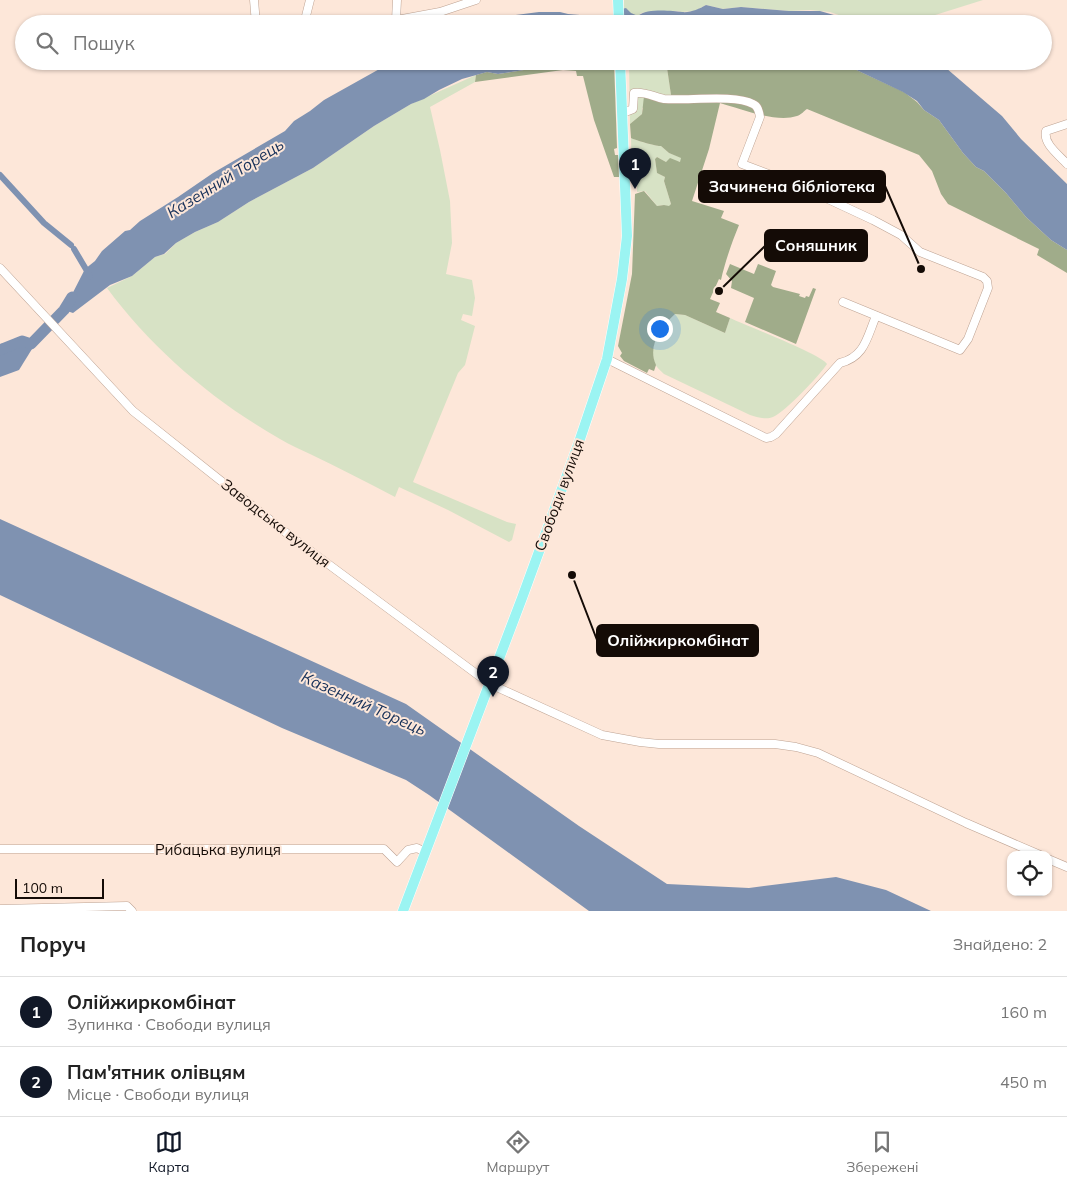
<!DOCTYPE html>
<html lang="uk">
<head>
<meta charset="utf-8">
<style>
  body { margin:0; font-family:Mulish,sans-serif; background:#f6f6f6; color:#222 }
  .controls { position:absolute; right:15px; bottom:15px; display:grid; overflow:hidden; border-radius:10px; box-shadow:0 1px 4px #0004 }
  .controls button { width:45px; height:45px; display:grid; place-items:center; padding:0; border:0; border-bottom:1px solid #e0e0e0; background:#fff; color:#222; font:25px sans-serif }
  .scale { position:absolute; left:15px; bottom:12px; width:89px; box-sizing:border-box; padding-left:5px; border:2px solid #140b06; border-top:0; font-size:14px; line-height:18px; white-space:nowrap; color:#140b06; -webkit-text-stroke:4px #fde7d9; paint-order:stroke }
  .you { position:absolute; left:659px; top:328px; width:18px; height:18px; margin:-12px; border:4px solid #fff; border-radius:50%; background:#1a73e8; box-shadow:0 0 0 8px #1a73e833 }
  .badge { display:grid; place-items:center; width:32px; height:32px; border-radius:50%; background:#111827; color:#fff; font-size:16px; font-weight:700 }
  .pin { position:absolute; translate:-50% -41px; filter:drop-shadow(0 1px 2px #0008) }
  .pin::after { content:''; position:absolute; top:26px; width:18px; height:15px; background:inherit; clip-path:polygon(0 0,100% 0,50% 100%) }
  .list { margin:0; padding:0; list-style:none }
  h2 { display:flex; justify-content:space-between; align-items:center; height:65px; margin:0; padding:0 20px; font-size:21px }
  h2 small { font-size:16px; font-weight:400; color:#767676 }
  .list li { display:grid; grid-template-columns:32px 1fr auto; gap:15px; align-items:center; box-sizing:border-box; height:70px; padding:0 20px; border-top:1px solid #e0e0e0 }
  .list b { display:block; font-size:19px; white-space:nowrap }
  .list p { margin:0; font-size:16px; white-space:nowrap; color:#767676 }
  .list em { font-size:16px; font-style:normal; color:#767676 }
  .icon { flex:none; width:28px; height:28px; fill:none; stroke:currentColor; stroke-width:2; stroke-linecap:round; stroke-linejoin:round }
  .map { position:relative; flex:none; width:1067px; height:911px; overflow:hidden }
  .search { position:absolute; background:#fff; box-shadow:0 1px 4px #0004; left:15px; right:15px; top:15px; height:55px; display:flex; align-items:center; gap:12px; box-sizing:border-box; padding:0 18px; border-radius:28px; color:#767676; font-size:19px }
  .sheet { height:205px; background:#fff }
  nav { display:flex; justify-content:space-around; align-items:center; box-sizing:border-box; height:70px; border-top:1px solid #e0e0e0; background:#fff; font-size:14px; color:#767676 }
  nav a { display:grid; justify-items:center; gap:2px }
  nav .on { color:#111827 }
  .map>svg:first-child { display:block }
  .green { fill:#d7e2c5 }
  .forest { fill:#a0ac8a }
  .water { fill:#7f92b1 }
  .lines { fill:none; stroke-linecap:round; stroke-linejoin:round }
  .canal { stroke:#7f92b1; stroke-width:6 }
  .river { stroke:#7f92b1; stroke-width:11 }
  .minor-casing { stroke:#bea393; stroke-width:9 }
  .major-casing { stroke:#fff; stroke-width:11 }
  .minor { stroke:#fff; stroke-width:8 }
  .major { stroke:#9bf4f2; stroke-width:10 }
  .labels { text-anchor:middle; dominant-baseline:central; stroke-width:4; stroke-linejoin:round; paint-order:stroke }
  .street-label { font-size:15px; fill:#140b06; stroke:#fde7d9 }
  .water-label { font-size:16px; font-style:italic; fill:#163059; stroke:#fde7d9 }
  .leader { fill:none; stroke:#140b06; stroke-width:2 }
  .callout-dot { fill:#140b06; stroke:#fde7d9; stroke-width:2 }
  .callout { fill:#140b06; stroke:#140b06; stroke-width:2 }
  .callout-label { font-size:16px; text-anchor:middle; font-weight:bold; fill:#fff }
</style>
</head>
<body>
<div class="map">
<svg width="1067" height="911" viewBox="0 0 1067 911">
  <rect width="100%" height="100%" fill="#fde7d9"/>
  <g class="green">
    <polygon points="624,0 983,0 932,16 934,24 865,24 830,12 810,10 789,11 741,7 723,9 706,5 695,11 681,12 678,11 660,11 641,13 639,16 635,16 624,9"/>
    <polygon points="629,61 666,61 671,95 668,100 642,108 642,114 630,124"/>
    <path d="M476,75L475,82L430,107L440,150L450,201L452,243L446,274L472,280L475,298L472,316L463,314L461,320L475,326L465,365L458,373L413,482L507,522L516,524L512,540L509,542L448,510L399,487L395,497C367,482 339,468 310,454C300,449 290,445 280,439C212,400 153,350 107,288L132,276L155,257L165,254L176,243L195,232L218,222L249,202L313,168L374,126L411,104Z"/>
    <path d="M631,138C635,140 658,147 661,146L669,153L682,158L681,162L669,160L666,162L657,157L655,159L657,173L665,177L664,181L671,204L669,207L664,205L657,206L645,191L637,192V186L635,185L632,179Z"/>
    <path d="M675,314L685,315L725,333L730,318C745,325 822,355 827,364C820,375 785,412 773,417C766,420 757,417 750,415L664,374C660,370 655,366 654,361C649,343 663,325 675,314Z"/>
  </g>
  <g class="forest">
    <polygon points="614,61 617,148 614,149 615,155 618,155 619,177 614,177 594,120 583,76 577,76 576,71 563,70 475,82 476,75 487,72 498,74 543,67 563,62"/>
    <path d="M666,61H828L850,67L904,92L917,102L924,110L939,120L963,153L976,167L984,171L1006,193L1026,217L1051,240L1067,250V273L1037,255L1039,249L948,204L941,194L932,171L919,155L807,109C804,111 801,115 797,116C776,123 741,109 720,103L709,149L692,201L724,211L721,218L739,225C732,242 725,262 721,280L719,279L710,299L720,303L716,312L730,318L725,333L685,315L675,314C661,327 647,346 656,365L654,371L649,369L647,373L624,361L620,356L622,353L618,346L632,274L635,194L644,191L657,206L664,205L669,206L671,204L664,181L665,177L657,173L655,159L657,157L666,162L670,158L680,162L681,158L669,153L661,146C658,147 635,140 631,138L630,124L642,114L644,96L668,100L671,95Z"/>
    <polygon points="730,264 754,274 758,264 776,271 771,285 773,287 800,294 799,296 805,298 806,296 809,297 813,288 816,289 796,344 745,322 754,298 731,288 732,281 726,274"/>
  </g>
  <g class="water">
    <path d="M706,5L723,9L741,7L789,11H820L865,24H475L485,19L539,12H560L568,14L604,17L609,19L618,10L626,8L631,13L638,16C647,8 672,11 682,12C690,13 699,9 706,5Z"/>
    <polygon points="388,61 587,61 563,62 543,67 498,74 487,72 462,79 439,90 424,99 411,104 374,126 313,168 249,202 218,222 195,232 176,243 164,254 155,257 132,276 110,285 73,313 64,310 85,269 95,261 102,251 125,231 130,230 140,221 178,197 213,173 285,131 294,121 310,111 324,100 383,67"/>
    <polygon points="828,61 937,61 946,68 1002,116 1021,139 1067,184 1067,250 1051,240 1026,217 1006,193 984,171 976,167 963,153 939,120 924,110 917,101 903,92 850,67"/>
    <polygon points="29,339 32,349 19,370 0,377 0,344"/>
    <polygon points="0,519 406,704 579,826 667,884 749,888 836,877 886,890 931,911 589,911 429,795 406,780 282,728 0,595"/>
  </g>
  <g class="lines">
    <g class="canal">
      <polyline points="0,175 44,223 71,245"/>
      <polyline points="74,249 90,276"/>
    </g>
    <polyline class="river" points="0,350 22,341 31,344 64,310 72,297"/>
    <defs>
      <g id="minor">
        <polyline points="254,0 256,24"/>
        <polyline points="396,20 397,0"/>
        <polyline points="304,24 310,0"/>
        <polyline points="375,24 440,12 476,0"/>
        <path d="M622,111H628L633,109L634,93C644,91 654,97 664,99C687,101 735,94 753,104C758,106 759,111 760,117L742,164L800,186L873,220L901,235L920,252L983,277L987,281L988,288L968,339L960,350L843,302"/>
        <path d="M1067,124L1046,131C1043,144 1059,155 1067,164"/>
        <polyline points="0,268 133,411 289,535 490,684 602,735 640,742 659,744 775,744 796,747 818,753 966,823 1040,855"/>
        <path d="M607,359L766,438L771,437L776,434L840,363C865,357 867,337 876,316"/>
        <polyline points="0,849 384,849 397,862 408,850 417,848 425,852"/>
        <polyline points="1048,859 1067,867"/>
        <polyline points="0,909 127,906 132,911"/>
      </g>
      <g id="major">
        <polyline points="618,0 619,24"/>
        <polyline points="403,911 522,598 578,445 607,359 622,279 627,236 620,61"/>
      </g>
    </defs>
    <use href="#minor" class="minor-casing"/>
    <use href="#major" class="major-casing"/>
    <use href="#minor" class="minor"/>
    <use href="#major" class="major"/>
  </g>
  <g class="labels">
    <g class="street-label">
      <text transform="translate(559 495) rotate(-70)">Свободи вулиця</text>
      <text transform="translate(276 523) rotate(38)">Заводська вулиця</text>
      <text x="218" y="849">Рибацька вулиця</text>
    </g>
    <g class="water-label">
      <text transform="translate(225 178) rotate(-32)">Казенний Торець</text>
      <text transform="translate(364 703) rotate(24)">Казенний Торець</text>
    </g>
  </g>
  <path class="leader" d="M921 269L885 186M719 291L765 246M572 575L597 640"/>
  <g class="callout-dot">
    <circle cx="921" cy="269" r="5"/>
    <circle cx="719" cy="291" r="5"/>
    <circle cx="572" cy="575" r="5"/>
  </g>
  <g class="callout">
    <rect x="699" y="171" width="186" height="31" rx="5"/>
    <rect x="765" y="230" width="102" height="31" rx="5"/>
    <rect x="597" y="625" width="161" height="31" rx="5"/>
  </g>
  <g class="callout-label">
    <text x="792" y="192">Зачинена бібліотека</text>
    <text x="816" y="251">Соняшник</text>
    <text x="678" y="646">Олійжиркомбiнат</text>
  </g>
</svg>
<div class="controls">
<button><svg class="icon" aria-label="locate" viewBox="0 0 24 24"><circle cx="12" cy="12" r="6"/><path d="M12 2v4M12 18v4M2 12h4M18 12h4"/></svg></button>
</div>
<div class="scale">100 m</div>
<div class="you"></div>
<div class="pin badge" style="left:635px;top:189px">1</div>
<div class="pin badge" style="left:493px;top:697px">2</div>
<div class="search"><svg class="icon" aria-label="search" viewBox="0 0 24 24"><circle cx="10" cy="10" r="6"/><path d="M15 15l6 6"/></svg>Пошук</div>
</div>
<section class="sheet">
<h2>Поруч<small>Знайдено: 2</small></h2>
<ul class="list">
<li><span class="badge">1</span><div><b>Олійжиркомбінат</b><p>Зупинка · Свободи вулиця</p></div><em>160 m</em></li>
<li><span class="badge">2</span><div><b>Пам'ятник олівцям</b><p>Місце · Свободи вулиця</p></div><em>450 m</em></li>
</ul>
</section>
<nav>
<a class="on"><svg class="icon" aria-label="map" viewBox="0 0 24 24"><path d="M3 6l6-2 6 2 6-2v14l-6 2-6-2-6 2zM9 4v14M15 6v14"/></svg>Карта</a>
<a><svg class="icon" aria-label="directions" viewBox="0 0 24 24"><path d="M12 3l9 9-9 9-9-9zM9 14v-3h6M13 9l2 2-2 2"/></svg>Маршрут</a>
<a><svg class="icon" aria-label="saved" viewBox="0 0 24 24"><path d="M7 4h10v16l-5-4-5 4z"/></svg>Збережені</a>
</nav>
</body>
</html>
